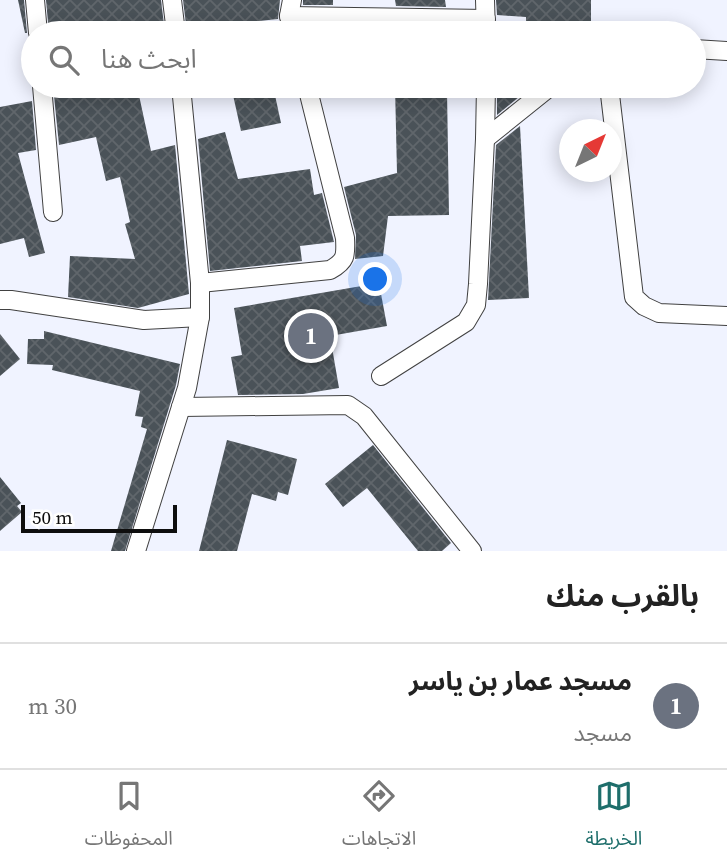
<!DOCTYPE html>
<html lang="ar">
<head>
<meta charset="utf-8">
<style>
  body { margin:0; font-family:"Source Serif 4","Noto Sans Arabic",serif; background:#f6f6f6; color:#222; direction:rtl }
  .compass { position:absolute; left:559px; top:119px; width:63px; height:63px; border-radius:50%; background:#fff; box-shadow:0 4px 18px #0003; rotate:43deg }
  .scale { position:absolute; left:21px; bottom:18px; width:156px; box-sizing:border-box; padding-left:7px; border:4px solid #0e0e0e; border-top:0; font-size:19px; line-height:24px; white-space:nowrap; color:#0e0e0e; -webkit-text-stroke:5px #fff; paint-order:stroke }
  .you { position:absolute; left:376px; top:280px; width:24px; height:24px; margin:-18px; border:5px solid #fff; border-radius:50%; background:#1a73e8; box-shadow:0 0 0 10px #1a73e833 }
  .badge { display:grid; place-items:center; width:46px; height:46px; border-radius:50%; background:#1e6e6b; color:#fff; font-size:23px; font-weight:700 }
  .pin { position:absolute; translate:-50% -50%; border:4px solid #fff; box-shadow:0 2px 7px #0006 }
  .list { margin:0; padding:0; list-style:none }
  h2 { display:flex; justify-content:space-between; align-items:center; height:91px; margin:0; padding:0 28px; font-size:30px }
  h2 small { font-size:23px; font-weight:400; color:#767676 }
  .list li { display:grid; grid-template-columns:46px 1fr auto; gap:21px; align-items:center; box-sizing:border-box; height:126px; padding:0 28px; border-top:2px solid #e0e0e0 }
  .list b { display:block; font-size:26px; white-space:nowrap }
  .list p { margin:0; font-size:23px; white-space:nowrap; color:#767676 }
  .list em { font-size:23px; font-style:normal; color:#767676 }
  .icon { flex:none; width:38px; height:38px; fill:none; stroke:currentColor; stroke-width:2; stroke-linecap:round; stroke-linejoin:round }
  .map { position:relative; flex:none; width:727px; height:551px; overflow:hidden; direction:ltr }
  .search { position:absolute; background:#fff; box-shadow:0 4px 18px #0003; left:21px; right:21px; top:21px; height:77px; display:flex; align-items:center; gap:18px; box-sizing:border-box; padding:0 24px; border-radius:38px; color:#767676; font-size:26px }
  .sheet { height:217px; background:#fff }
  nav { display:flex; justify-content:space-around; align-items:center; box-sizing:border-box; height:98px; border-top:2px solid #e0e0e0; background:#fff; font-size:19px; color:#767676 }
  nav a { display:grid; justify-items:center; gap:4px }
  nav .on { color:#1e6e6b }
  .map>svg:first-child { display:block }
  .building { fill:url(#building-cross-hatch) }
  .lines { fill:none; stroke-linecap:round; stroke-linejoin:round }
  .minor-casing { stroke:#414141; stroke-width:20 }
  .minor { stroke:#fff; stroke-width:18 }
</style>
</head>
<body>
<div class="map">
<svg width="727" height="551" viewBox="0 0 727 551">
  <defs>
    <pattern id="building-cross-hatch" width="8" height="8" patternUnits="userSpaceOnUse" patternTransform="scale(1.75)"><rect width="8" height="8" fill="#4a5258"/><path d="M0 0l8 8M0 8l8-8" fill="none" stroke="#60666b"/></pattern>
  </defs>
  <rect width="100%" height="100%" fill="#f0f3ff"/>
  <g class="building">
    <polygon points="18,0 24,0 27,33 25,33"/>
    <polygon points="46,0 161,0 165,33 49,33"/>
    <polygon points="183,0 280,0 278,19 249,22 251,33 187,33"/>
    <rect x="303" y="0" width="30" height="5"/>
    <polygon points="395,0 445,0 446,7 396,6"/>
    <polygon points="496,0 591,0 591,33 526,33 526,17 497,15"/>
    <polygon points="53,86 137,86 151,151 175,145 189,294 138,308 68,297 70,256 135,259 125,224 130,222 120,177 106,181 96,137 59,145"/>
    <polygon points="231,86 273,86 281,123 241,131"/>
    <polygon points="395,86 422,86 422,91 447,91 449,215 388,216 383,256 355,259 356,235 344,187 397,173"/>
    <polygon points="497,86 518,86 519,97 497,115"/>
    <polygon points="32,101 36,150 18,153 45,253 29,257 24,238 0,244 0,107"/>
    <polygon points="520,126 529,298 488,300 496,145"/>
    <polygon points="225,132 238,179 310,169 314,195 322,193 334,242 300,246 302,261 210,271 198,139"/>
    <polygon points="379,283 387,326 330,336 339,388 303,394 238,395 231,357 242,355 234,308"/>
    <polygon points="44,331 180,364 176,385 125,551 111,551 147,429 141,427 143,417 135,416 140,391 52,370 53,365 27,364 28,339 44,339"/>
    <polygon points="0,334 20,359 0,376"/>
    <polygon points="227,440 297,459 288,495 278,492 276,501 252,494 237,551 199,551"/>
    <polygon points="373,445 451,543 442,551 418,551 367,488 343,507 325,484"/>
    <polygon points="0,477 21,503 17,506 22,512 0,531"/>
  </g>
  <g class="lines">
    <defs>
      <g id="minor">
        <polyline points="35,0 38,33"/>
        <polyline points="172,0 176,33"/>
        <polyline points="292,0 289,16 293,33"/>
        <polyline points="485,0 486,33"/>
        <polyline points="289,16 486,19"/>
        <polyline points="694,49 727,51"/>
        <polyline points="42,86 53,212"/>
        <polyline points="609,86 634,297 644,306 659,313 727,316"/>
        <polyline points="485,139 551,86"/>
        <path d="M200,283L330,270C346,261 346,256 345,238L307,86"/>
        <polyline points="0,300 11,300 144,320 200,317"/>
        <polyline points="381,376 466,322 476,305 478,284 485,139 486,86"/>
        <polyline points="181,407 348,405 364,416 472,551"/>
        <polyline points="136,551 181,407 187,388 200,317 200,283 181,86"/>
      </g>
    </defs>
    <use href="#minor" class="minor-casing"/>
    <use href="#minor" class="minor"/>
  </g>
</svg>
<svg class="compass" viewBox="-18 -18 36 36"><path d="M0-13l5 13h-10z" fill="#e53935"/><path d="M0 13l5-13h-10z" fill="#767676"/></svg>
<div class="scale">50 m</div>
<div class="you"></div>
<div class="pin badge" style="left:311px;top:336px;background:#6b7280">1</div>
<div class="search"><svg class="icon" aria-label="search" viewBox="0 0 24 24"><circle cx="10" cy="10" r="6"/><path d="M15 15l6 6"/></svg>ابحث هنا</div>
</div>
<section class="sheet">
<h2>بالقرب منك<small></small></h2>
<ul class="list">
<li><span class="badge" style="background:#6b7280">1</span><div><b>مسجد عمار بن ياسر</b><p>مسجد</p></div><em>30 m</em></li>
</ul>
</section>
<nav>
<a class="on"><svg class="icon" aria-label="map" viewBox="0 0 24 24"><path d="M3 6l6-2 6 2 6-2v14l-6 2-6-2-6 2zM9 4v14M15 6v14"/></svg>الخريطة</a>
<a><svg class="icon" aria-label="directions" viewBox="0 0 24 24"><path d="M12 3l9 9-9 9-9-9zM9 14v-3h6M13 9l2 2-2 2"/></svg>الاتجاهات</a>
<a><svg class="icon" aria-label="saved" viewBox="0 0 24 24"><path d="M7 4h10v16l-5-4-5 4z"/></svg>المحفوظات</a>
</nav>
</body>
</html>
